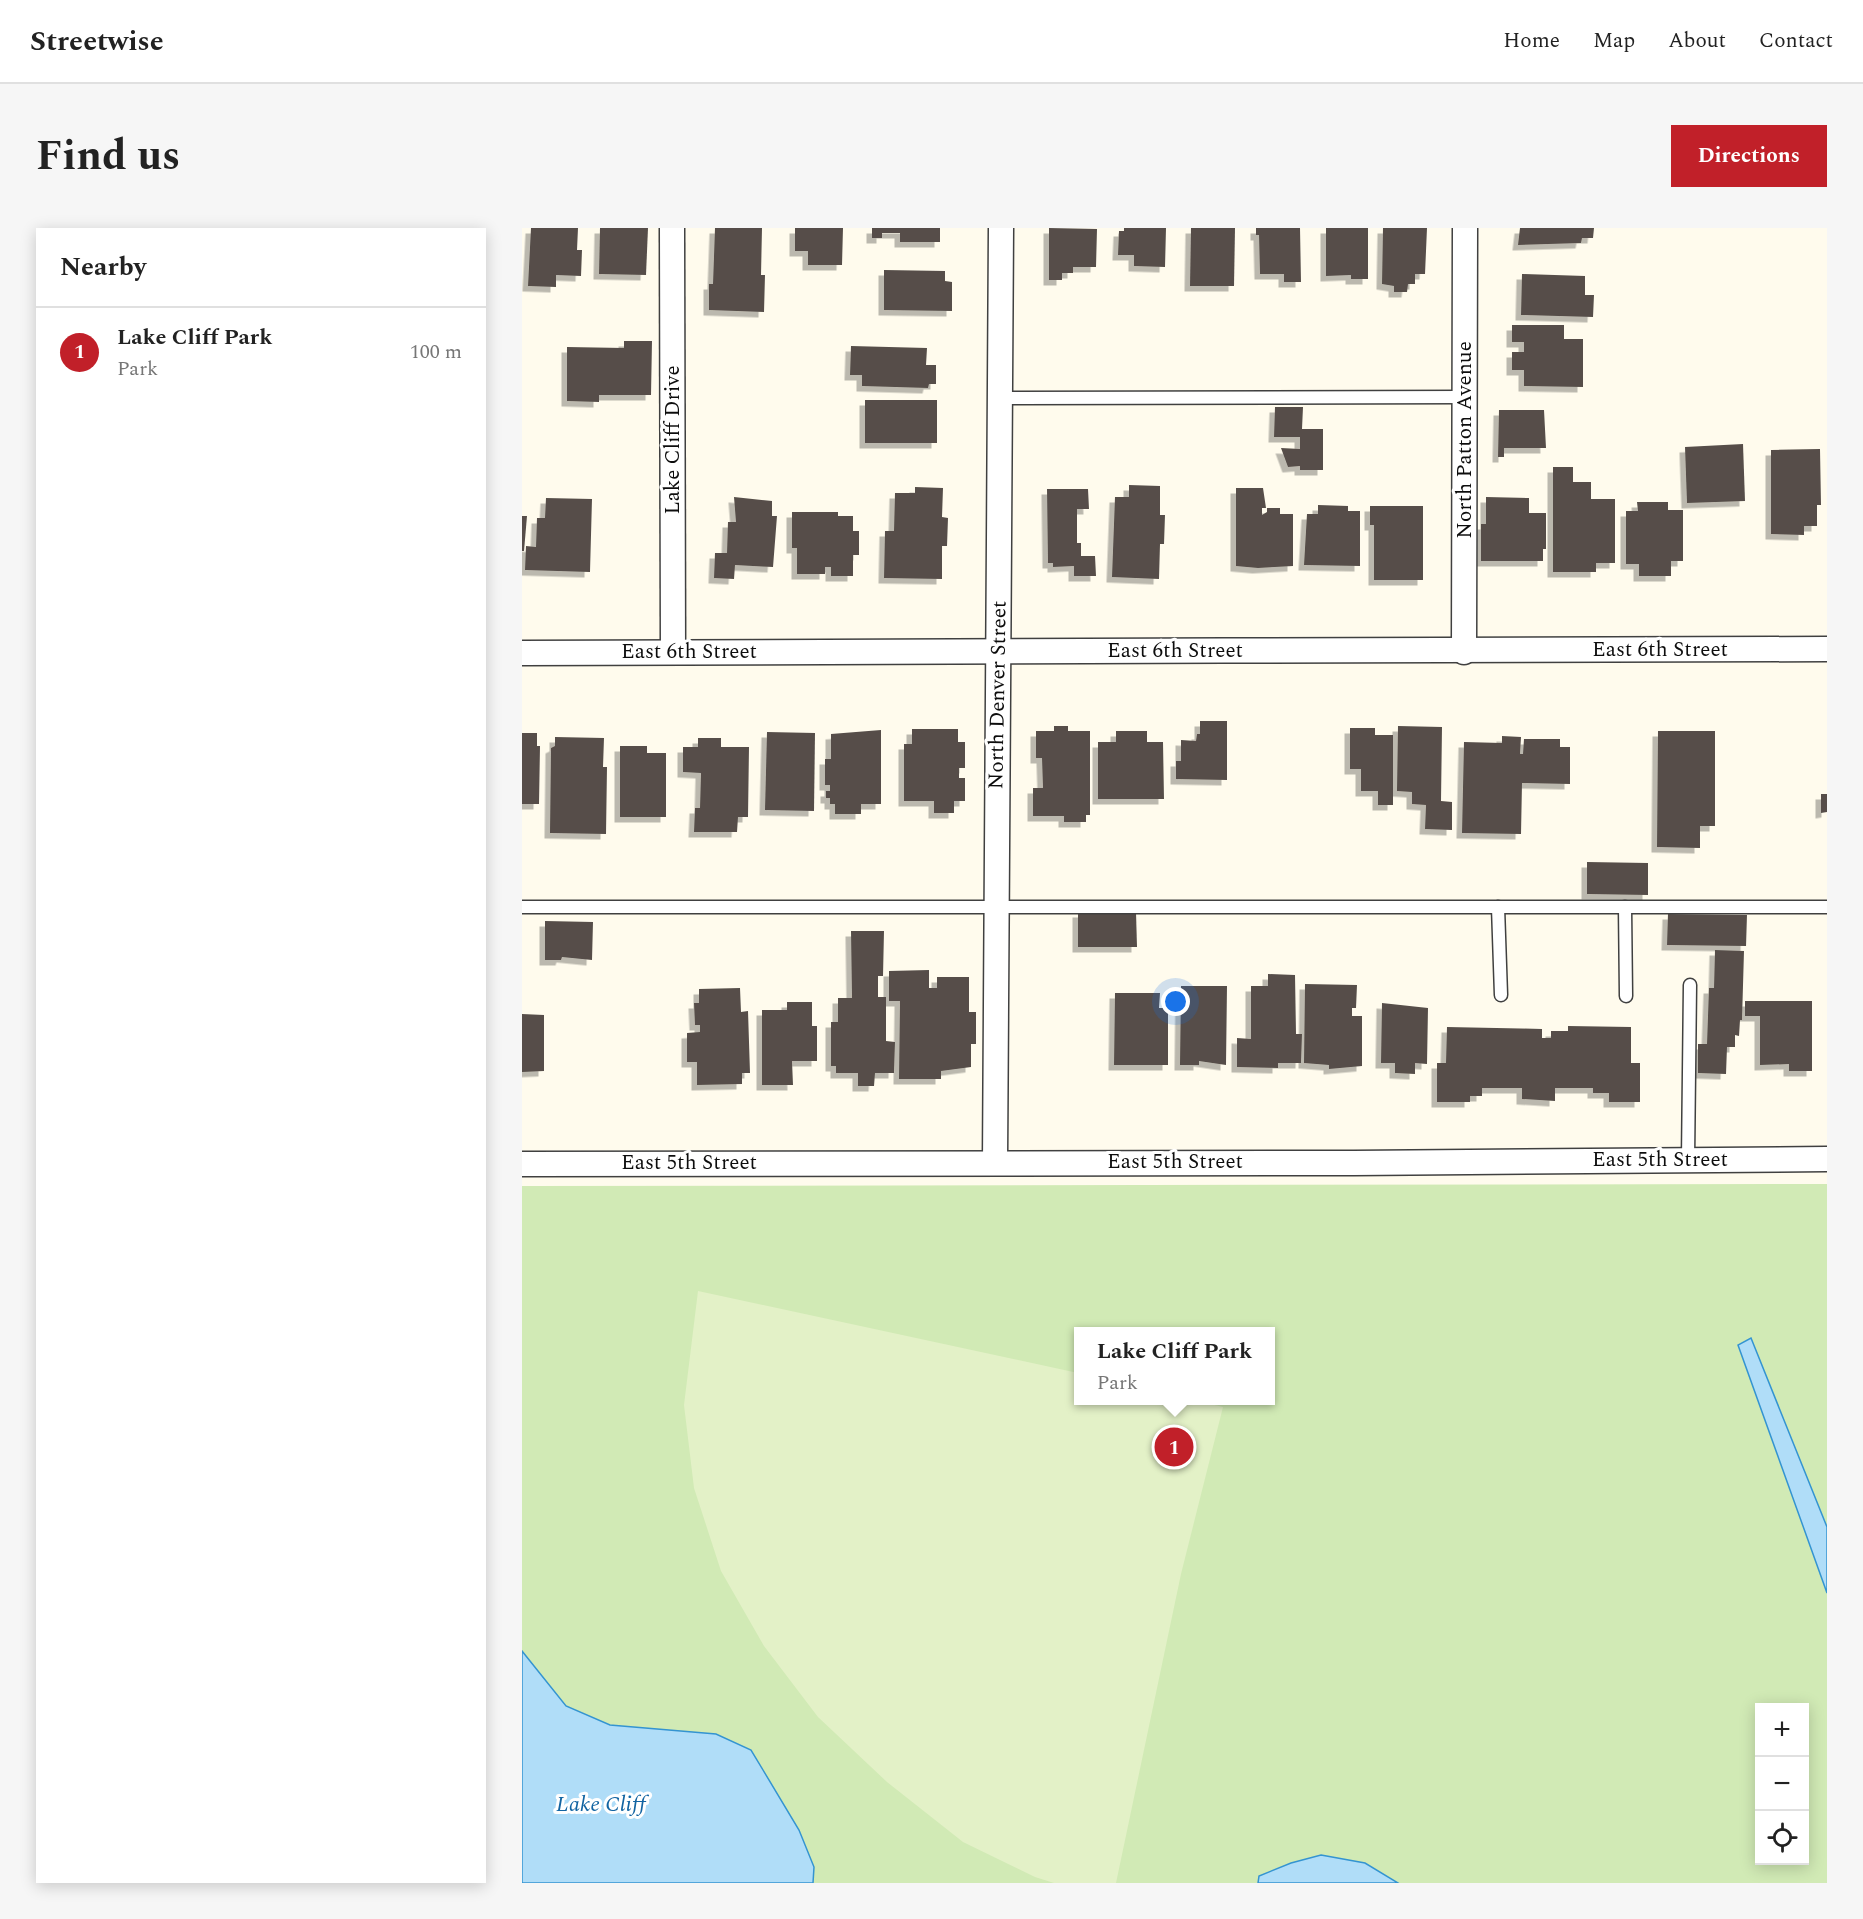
<!DOCTYPE html>
<html lang="en">
<head>
<meta charset="utf-8">
<style>
  body { margin:0; font-family:Spectral,serif; background:#f6f6f6; color:#222 }
  .controls { position:absolute; right:18px; bottom:18px; display:grid; overflow:hidden; border-radius:0px; box-shadow:0 3px 15px #0003 }
  .controls button { width:54px; height:54px; display:grid; place-items:center; padding:0; border:0; border-bottom:2px solid #e0e0e0; background:#fff; color:#222; font:30px sans-serif }
  .you { position:absolute; left:654px; top:774px; width:21px; height:21px; margin:-15px; border:4px solid #fff; border-radius:50%; background:#1a73e8; box-shadow:0 0 0 9px #1a73e833 }
  .badge { display:grid; place-items:center; width:39px; height:39px; border-radius:50%; background:#c12029; color:#fff; font-size:20px; font-weight:700 }
  .pin { position:absolute; translate:-50% -50%; border:3px solid #fff; box-shadow:0 2px 6px #0006 }
  .popup { position:absolute; left:552px; top:1099px; width:201px; height:78px; box-sizing:border-box; display:grid; place-content:center; border-radius:0px; background:#fff; filter:drop-shadow(0 2px 4px #0005); font-size:20px; white-space:nowrap; color:#767676 }
  .popup b { font-size:22px; color:#222 }
  .popup::after { content:''; position:absolute; left:50%; top:100%; margin-left:-12px; border:12px solid transparent; border-top-color:#fff }
  .list { margin:0; padding:0; list-style:none }
  h2 { display:flex; justify-content:space-between; align-items:center; height:78px; margin:0; padding:0 24px; font-size:26px }
  h2 small { font-size:20px; font-weight:400; color:#767676 }
  .list li { display:grid; grid-template-columns:39px 1fr auto; gap:18px; align-items:center; box-sizing:border-box; height:90px; padding:0 24px; border-top:2px solid #e0e0e0 }
  .list b { display:block; font-size:22px; white-space:nowrap }
  .list p { margin:0; font-size:20px; white-space:nowrap; color:#767676 }
  .list em { font-size:20px; font-style:normal; color:#767676 }
  .icon { flex:none; width:33px; height:33px; fill:none; stroke:currentColor; stroke-width:2; stroke-linecap:round; stroke-linejoin:round }
  .map { position:relative; flex:none; width:1305px; height:1655px; overflow:hidden; border-radius:0px }
  header { display:flex; align-items:center; gap:36px; box-sizing:border-box; height:84px; padding:0 30px; background:#fff; border-bottom:2px solid #e0e0e0 }
  header strong { font-size:28px }
  nav { display:flex; gap:33px; margin-inline-start:auto; font-size:21px }
  .intro { display:flex; align-items:center; justify-content:space-between; box-sizing:border-box; height:144px; padding:0 36px }
  h1 { margin:0; font-size:42px }
  .button { padding:15px 27px; border-radius:0px; background:#c12029; color:#fff; font-size:21px; font-weight:700 }
  main { display:flex; gap:36px; padding:0 36px }
  aside { flex:1; background:#fff; border-radius:0px; box-shadow:0 3px 15px #0003 }
  .map>svg:first-child { display:block }
  .green { fill:#d1eab5; fill-rule:evenodd }
  .pitch { fill:#e3f1c7 }
  .water { fill:#b0ddf8; stroke:#3494d1; stroke-width:1.5 }
  .building { fill:#564e49; filter:url(#shadow) }
  .lines { fill:none; stroke-linecap:round; stroke-linejoin:round }
  .lane-casing { stroke:#404040; stroke-width:15 }
  .street-casing { stroke:#404040; stroke-width:27 }
  .lane { stroke:#fff; stroke-width:12 }
  .street { stroke:#fff; stroke-width:24 }
  .labels { text-anchor:middle; dominant-baseline:central; stroke-width:6; stroke-linejoin:round; paint-order:stroke }
  .street-label { font-size:21px; fill:#0d0d0d; stroke:#fff }
  .water-label { font-size:22px; font-style:italic; fill:#1264a2; stroke:#fff }
</style>
</head>
<body>
<header>
<strong>Streetwise</strong>
<nav><a>Home</a><a>Map</a><a>About</a><a>Contact</a></nav>
</header>
<div class="intro"><h1>Find us</h1><a class="button">Directions</a></div>
<main>
<aside>
<h2>Nearby<small></small></h2>
<ul class="list">
<li><span class="badge">1</span><div><b>Lake Cliff Park</b><p>Park</p></div><em>100 m</em></li>
</ul>
</aside>
<div class="map">
<svg width="1305" height="1655" viewBox="0 0 1305 1655">
  <defs>
    <filter id="shadow"><feDropShadow dx="-5.5" dy="5.5" stdDeviation="0" flood-color="#0004"/></filter>
  </defs>
  <rect width="100%" height="100%" fill="#fffbed"/>
  <path class="green" d="M1305,956V1655H0V958ZM556,1104H748V1172H556ZM1238,1480H1282V1632H1238Z"/>
  <polygon class="pitch" points="176,1063 556,1145 556,1172 672,1172 701,1179 659,1346 594,1655 532,1655 513,1649 441,1614 365,1554 296,1489 242,1418 199,1343 172,1260 162,1177"/>
  <g class="water">
    <polygon points="1229,1110 1305,1299 1305,1365 1216,1117"/>
    <polygon points="0,1423 44,1478 88,1497 194,1506 229,1522 277,1602 292,1639 291,1655 0,1655"/>
    <polygon points="799,1627 843,1635 876,1655 736,1655 737,1648 769,1635"/>
  </g>
  <g class="building">
    <polygon points="9,0 56,0 55,22 60,22 59,48 34,47 34,59 6,58"/>
    <polygon points="78,0 126,0 124,47 77,46"/>
    <polygon points="193,0 240,0 239,47 243,47 242,84 187,82 187,56 191,56"/>
    <polygon points="273,0 321,0 320,37 286,37 286,23 273,23"/>
    <polygon points="350,0 418,0 418,14 378,14 378,5 360,5 360,10 350,10"/>
    <polygon points="527,0 575,1 574,39 551,39 551,45 540,45 540,52 527,52"/>
    <polygon points="602,0 644,0 643,39 612,38 612,27 596,27 597,3 602,3"/>
    <polygon points="669,0 713,0 712,58 668,58"/>
    <polygon points="734,0 778,0 779,54 762,54 762,46 738,46 737,7 734,7"/>
    <polygon points="804,0 846,0 846,51 829,51 829,47 804,48"/>
    <polygon points="861,0 905,0 903,46 893,46 893,56 886,56 885,64 872,64 872,58 860,56"/>
    <polygon points="998,0 1072,0 1071,10 1060,10 1059,15 996,17"/>
    <polygon points="362,42 423,43 423,53 430,54 430,83 362,82"/>
    <polygon points="1000,46 1063,48 1063,67 1072,67 1071,89 999,87"/>
    <polygon points="990,97 1042,97 1042,111 1061,111 1061,159 1002,158 1002,142 990,142 990,124 1002,124 1002,114 990,114"/>
    <polygon points="102,113 130,113 129,167 77,167 77,174 45,173 45,119 102,120"/>
    <polygon points="329,118 405,120 404,137 414,137 414,156 407,156 406,160 340,158 340,147 328,147"/>
    <rect x="343" y="172" width="72" height="43"/>
    <polygon points="753,179 781,179 780,201 801,201 801,242 778,242 778,238 766,239 759,220 778,221 778,209 752,209"/>
    <polygon points="977,182 1022,182 1024,220 982,220 982,229 976,229"/>
    <polygon points="1221,216 1223,273 1165,275 1163,219"/>
    <polygon points="1298,221 1299,277 1295,277 1295,298 1282,298 1282,307 1249,306 1249,222"/>
    <polygon points="1031,239 1051,239 1051,254 1069,254 1069,271 1093,271 1093,335 1074,335 1074,344 1031,344"/>
    <polygon points="607,257 638,258 638,287 643,287 642,316 638,316 637,351 590,349 593,269 607,269"/>
    <polygon points="393,259 421,260 420,289 426,290 425,318 420,318 420,351 362,350 363,303 372,303 373,265 393,265"/>
    <polygon points="714,260 741,260 744,280 740,280 740,287 745,284 745,285 745,280 758,280 758,286 771,286 771,338 736,340 714,338"/>
    <polygon points="525,261 566,261 567,281 555,281 555,315 559,315 559,328 573,328 574,348 552,348 552,338 531,339 531,335 526,335"/>
    <polygon points="212,269 250,273 250,288 255,288 251,339 213,337 212,351 192,350 193,325 205,325 206,294 214,294"/>
    <polygon points="964,269 1007,270 1007,285 1024,285 1024,321 1021,321 1021,333 959,333 959,296 964,296"/>
    <polygon points="24,270 70,271 68,344 3,342 4,318 14,319 15,290 23,290"/>
    <polygon points="1115,274 1146,274 1146,282 1161,282 1161,333 1149,333 1149,348 1117,348 1117,336 1104,336 1104,283 1116,283"/>
    <polygon points="796,277 826,278 826,283 838,283 838,338 782,337 785,286 796,286"/>
    <polygon points="848,278 901,278 901,352 852,352 852,297 848,297"/>
    <polygon points="270,284 316,284 316,288 331,288 331,303 337,303 337,327 331,327 331,348 309,348 309,339 303,339 303,346 275,346 275,320 270,320"/>
    <polygon points="0,288 5,288 2,323 0,323"/>
    <polygon points="678,493 705,493 705,552 654,551 654,533 659,533 659,512 674,513 675,506 678,506"/>
    <polygon points="532,498 546,498 546,503 568,503 568,587 564,587 564,594 542,594 542,588 511,588 511,560 521,560 520,530 514,530 514,503 532,503"/>
    <polygon points="876,498 920,499 919,573 930,574 930,602 903,601 904,577 890,576 890,564 875,563"/>
    <polygon points="828,500 853,500 853,507 871,507 871,577 856,577 856,563 839,563 839,541 828,541"/>
    <polygon points="390,501 436,501 436,514 443,514 443,540 437,540 437,550 443,550 443,573 432,573 432,585 412,585 412,573 382,573 382,516 390,516"/>
    <polygon points="359,502 359,576 339,576 339,586 313,586 313,576 308,576 308,570 304,570 304,563 308,563 308,557 303,557 303,531 309,531 309,506"/>
    <polygon points="594,503 625,503 625,514 641,514 642,571 576,571 576,514 594,514"/>
    <polygon points="1136,503 1193,503 1193,598 1178,598 1178,620 1135,619"/>
    <polygon points="245,504 293,505 292,583 243,582"/>
    <polygon points="0,505 15,505 15,518 18,518 17,576 0,576"/>
    <polygon points="980,508 999,509 998,526 1001,526 1002,511 1038,511 1038,519 1048,519 1048,556 1000,555 999,606 940,605 942,514 980,515"/>
    <polygon points="33,509 82,510 81,539 85,539 84,606 28,605 29,520 33,518"/>
    <polygon points="176,510 199,510 199,519 227,519 226,589 216,589 215,604 172,604 173,580 178,580 179,545 161,544 161,519 176,519"/>
    <polygon points="98,518 125,518 125,525 144,525 144,589 98,589"/>
    <polygon points="1299,566 1305,566 1305,584 1299,585"/>
    <polygon points="1065,634 1126,635 1126,667 1065,666"/>
    <polygon points="556,684 614,684 615,719 556,719"/>
    <polygon points="1146,686 1225,687 1224,718 1145,717"/>
    <polygon points="23,693 71,694 70,732 40,729 39,732 23,732"/>
    <polygon points="329,703 362,703 361,748 356,748 356,769 364,769 364,813 373,814 372,845 353,845 352,858 336,858 336,845 314,845 314,838 309,838 309,794 316,794 316,770 330,770"/>
    <polygon points="1193,722 1222,723 1220,792 1218,792 1217,808 1213,807 1213,819 1205,819 1204,846 1176,845 1176,816 1185,816 1187,760 1192,760"/>
    <polygon points="407,742 407,760 415,760 415,749 447,749 447,784 454,784 454,816 449,816 449,839 419,843 419,851 377,851 378,773 367,773 367,743"/>
    <polygon points="746,746 773,747 774,806 780,806 779,835 756,835 756,840 715,839 715,810 729,811 729,758 746,758"/>
    <polygon points="783,756 835,757 834,780 830,780 830,788 840,788 840,838 807,841 807,837 782,835"/>
    <polygon points="659,758 705,758 704,837 677,833 677,837 658,837"/>
    <polygon points="218,760 219,784 226,783 228,845 220,845 220,856 175,857 175,834 165,834 165,805 178,804 178,797 173,797 172,775 177,775 177,761"/>
    <polygon points="593,765 638,765 637,780 646,780 646,837 592,837"/>
    <polygon points="1223,773 1290,773 1290,843 1267,843 1267,836 1238,837 1238,788 1223,788"/>
    <polygon points="265,774 290,774 290,798 295,798 295,833 270,833 271,857 240,857 240,782 265,782"/>
    <polygon points="860,775 906,780 905,836 893,835 893,846 873,845 873,835 859,835"/>
    <polygon points="0,786 22,787 22,843 0,844"/>
    <polygon points="1046,798 1109,799 1109,835 1118,835 1118,874 1087,874 1087,865 1071,865 1071,860 1033,860 1033,873 1000,871 1000,860 960,860 960,868 948,868 948,874 915,874 915,835 924,835 925,799 1020,801 1020,810 1029,810 1029,803 1046,803"/>
  </g>
  <g class="lines">
    <defs>
      <g id="lane">
        <polyline points="479,170 943,169"/>
        <polyline points="0,679 1305,679"/>
        <polyline points="976,679 979,767"/>
        <polyline points="1103,679 1104,768"/>
        <polyline points="1166,932 1168,757"/>
      </g>
      <g id="street">
        <polyline points="150,0 151,424"/>
        <polyline points="942,424 943,0"/>
        <path d="M0,425C435,421 870,424 1305,421"/>
        <polyline points="473,934 479,0"/>
        <polyline points="0,936 832,935 1305,931"/>
      </g>
    </defs>
    <use href="#lane" class="lane-casing"/>
    <use href="#street" class="street-casing"/>
    <use href="#lane" class="lane"/>
    <use href="#street" class="street"/>
  </g>
  <g class="labels">
    <g class="street-label">
      <text transform="translate(151 212) rotate(-90)">Lake Cliff Drive</text>
      <text transform="translate(943 212) rotate(-90)">North Patton Avenue</text>
      <text x="1138" y="422">East 6th Street</text>
      <text x="653" y="423">East 6th Street</text>
      <text x="167" y="424">East 6th Street</text>
      <text transform="translate(476 467) rotate(-89)">North Denver Street</text>
      <text x="1138" y="932">East 5th Street</text>
      <text x="653" y="934">East 5th Street</text>
      <text x="167" y="935">East 5th Street</text>
    </g>
    <g class="water-label">
      <text x="79" y="1576">Lake Cliff</text>
    </g>
  </g>
</svg>
<div class="controls">
<button>+</button>
<button>−</button>
<button><svg class="icon" aria-label="locate" viewBox="0 0 24 24"><circle cx="12" cy="12" r="6"/><path d="M12 2v4M12 18v4M2 12h4M18 12h4"/></svg></button>
</div>
<div class="you"></div>
<div class="pin badge" style="left:652px;top:1219px">1</div>
<div class="popup"><b>Lake Cliff Park</b>Park</div>
</div>
</main>
</body>
</html>
